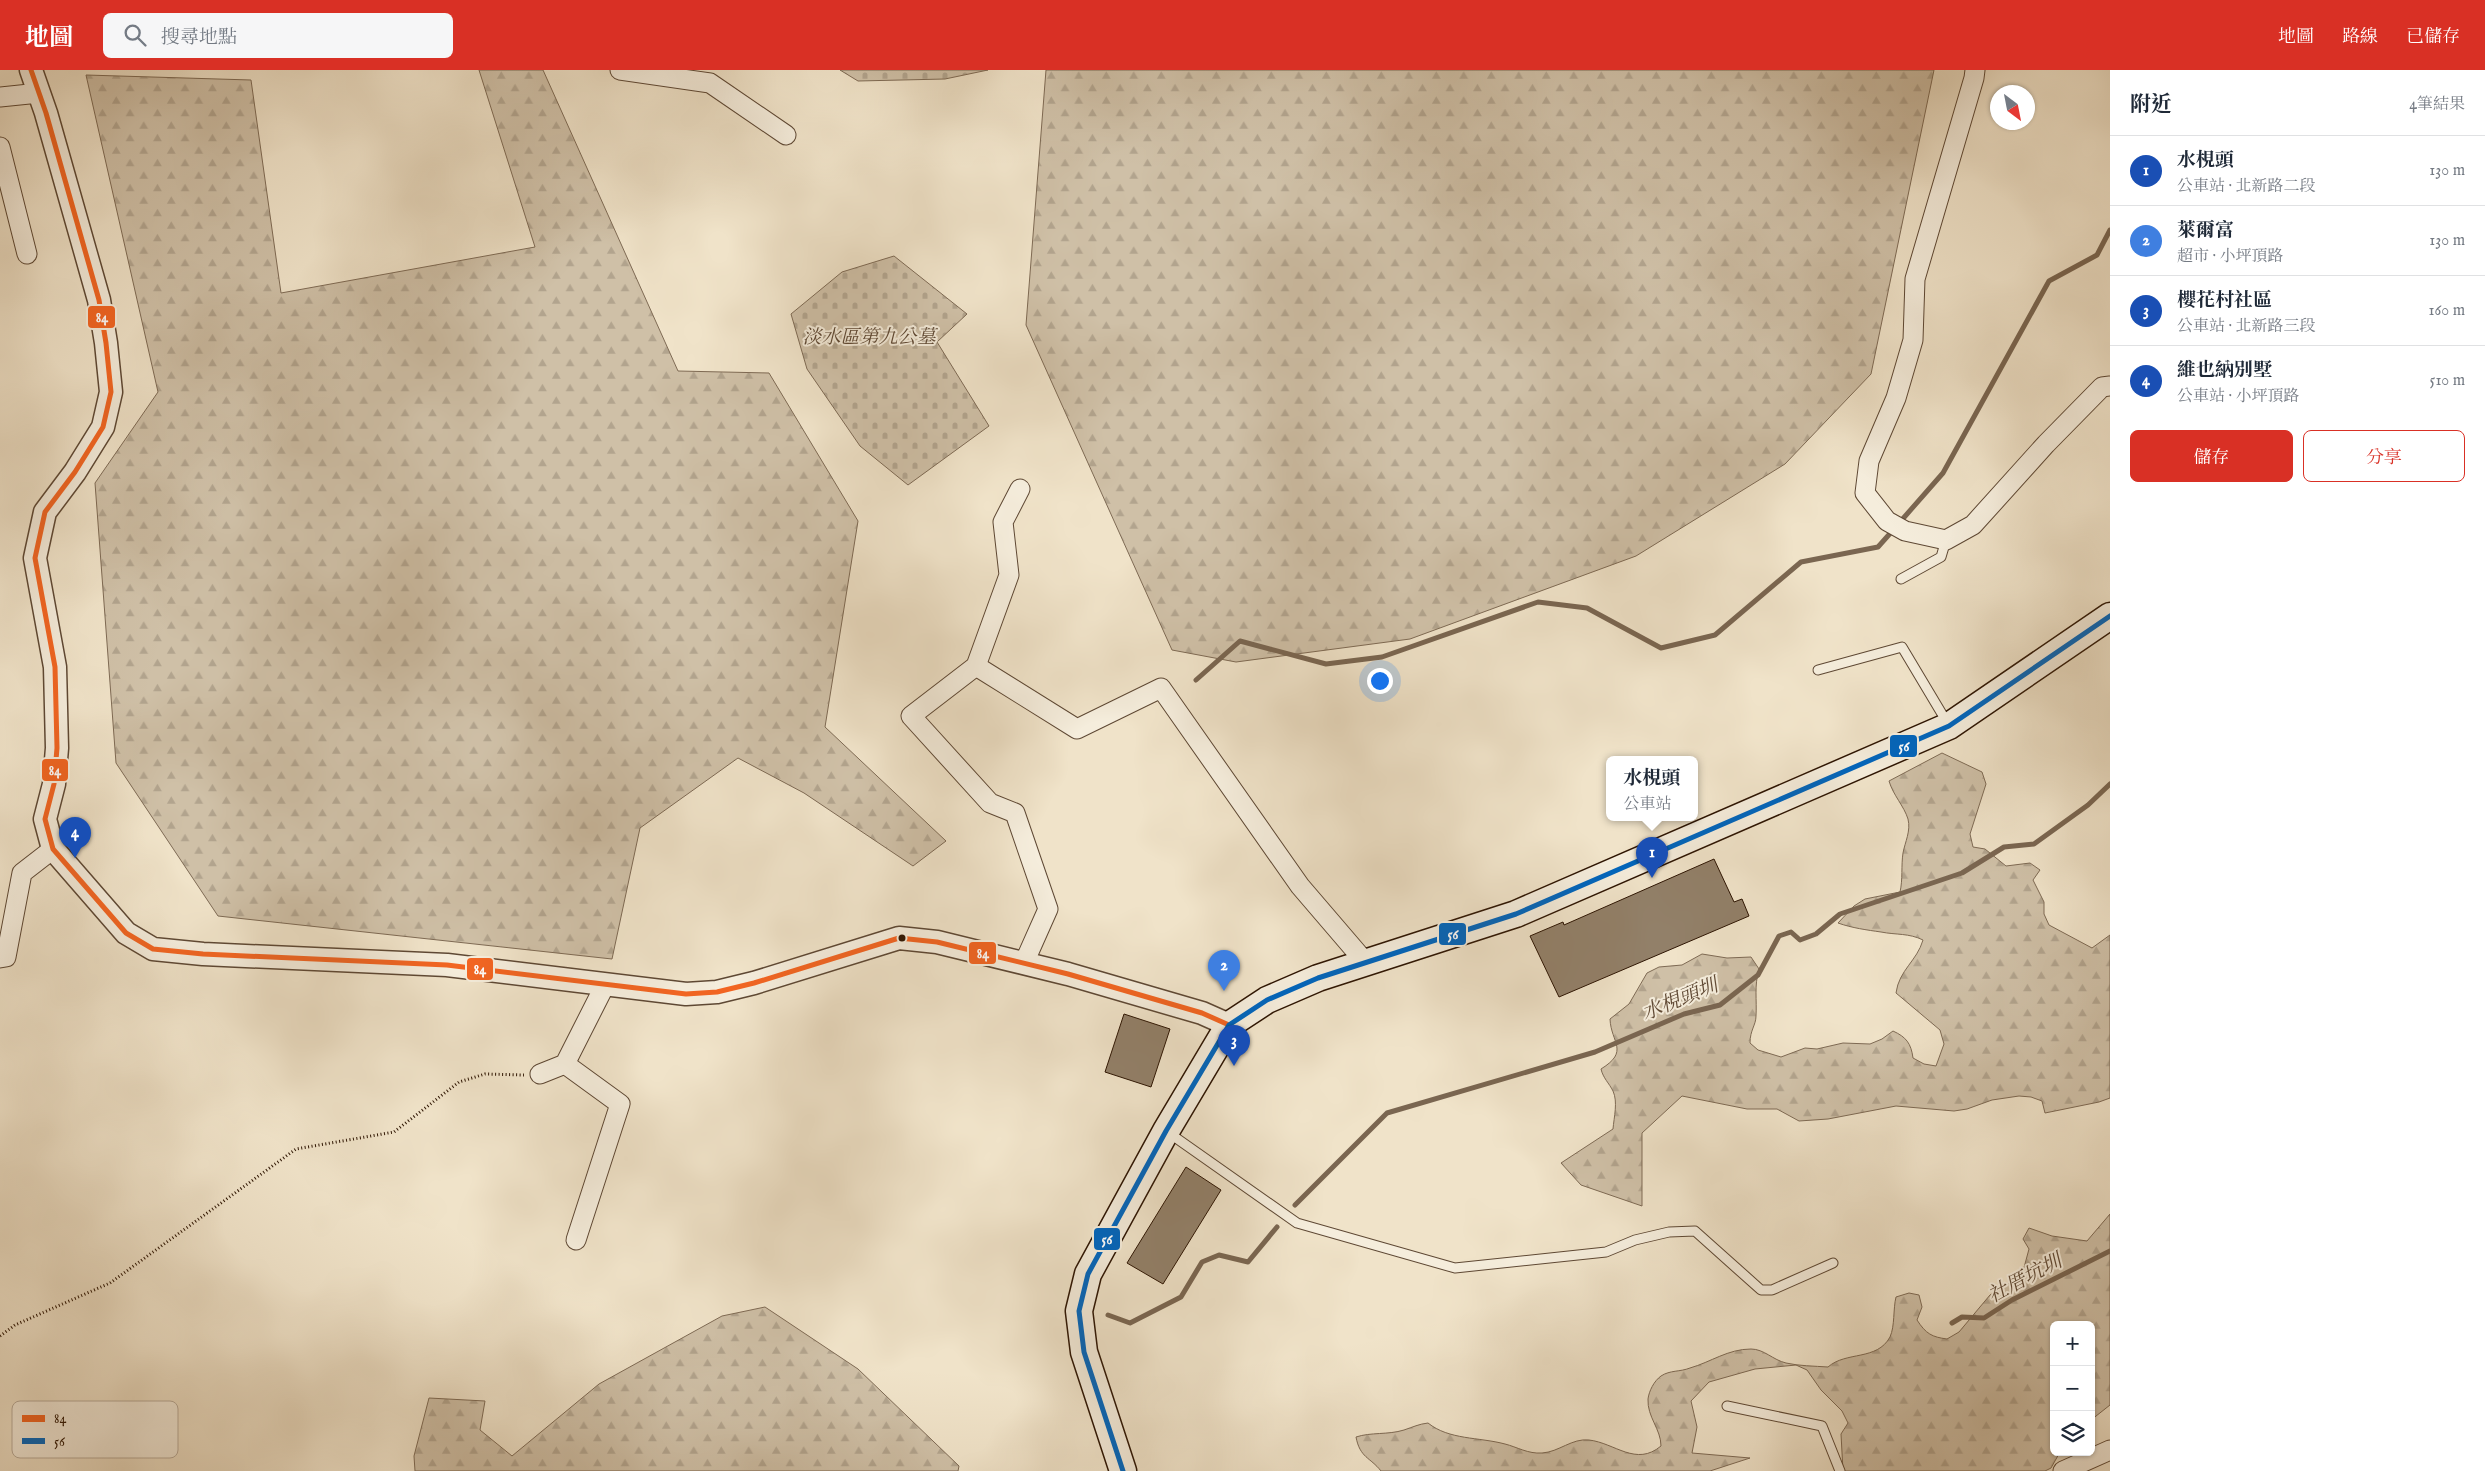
<!DOCTYPE html>
<html lang="zh-TW">
<head>
<meta charset="utf-8">
<style>
  body { margin:0; font-family:"IM FELL English","Noto Serif TC",serif; background:#f6f6f7; color:#1f2937 }
  .controls { position:absolute; right:15px; bottom:15px; display:grid; overflow:hidden; border-radius:8px; box-shadow:0 1px 4px #0004 }
  .controls button { width:45px; height:45px; display:grid; place-items:center; padding:0; border:0; border-bottom:1px solid #e0e1e3; background:#fff; color:#1f2937; font:25px sans-serif }
  .compass { position:absolute; left:1990px; top:15px; width:45px; height:45px; border-radius:50%; background:#fff; box-shadow:0 1px 4px #0004; rotate:148deg }
  .you { position:absolute; left:1379px; top:610px; width:18px; height:18px; margin:-12px; border:4px solid #fff; border-radius:50%; background:#1a73e8; box-shadow:0 0 0 8px #1a73e833 }
  .badge { display:grid; place-items:center; width:32px; height:32px; border-radius:50%; background:#d93025; color:#fff; font-size:16px; font-weight:700 }
  .pin { position:absolute; translate:-50% -41px; filter:drop-shadow(0 1px 2px #0008) }
  .pin::after { content:''; position:absolute; top:26px; width:18px; height:15px; background:inherit; clip-path:polygon(0 0,100% 0,50% 100%) }
  .popup { position:absolute; left:1606px; top:686px; width:92px; height:65px; box-sizing:border-box; display:grid; place-content:center; border-radius:8px; background:#fff; filter:drop-shadow(0 1px 4px #0005); font-size:16px; white-space:nowrap; color:#747a83 }
  .popup b { font-size:19px; color:#1f2937 }
  .popup::after { content:''; position:absolute; left:50%; top:100%; margin-left:-10px; border:10px solid transparent; border-top-color:#fff }
  .list { margin:0; padding:0; list-style:none }
  h2 { display:flex; justify-content:space-between; align-items:center; height:65px; margin:0; padding:0 20px; font-size:21px }
  h2 small { font-size:16px; font-weight:400; color:#747a83 }
  .list li { display:grid; grid-template-columns:32px 1fr auto; gap:15px; align-items:center; box-sizing:border-box; height:70px; padding:0 20px; border-top:1px solid #e0e1e3 }
  .list b { display:block; font-size:19px; white-space:nowrap }
  .list p { margin:0; font-size:16px; white-space:nowrap; color:#747a83 }
  .list em { font-size:16px; font-style:normal; color:#747a83 }
  .actions { display:flex; gap:10px; padding:15px 20px }
  .actions a { flex:1; padding:11px 0; border:1px solid #d93025; border-radius:8px; text-align:center; font-size:18px; color:#d93025 }
  .actions .main { background:#d93025; color:#fff }
  .icon { flex:none; width:28px; height:28px; fill:none; stroke:currentColor; stroke-width:2; stroke-linecap:round; stroke-linejoin:round }
  .map { position:relative; flex:none; width:2110px; height:1401px; overflow:hidden }
  header { display:flex; align-items:center; gap:30px; box-sizing:border-box; height:70px; padding:0 25px; background:#d93025; color:#fff }
  header strong { font-size:24px }
  nav { display:flex; gap:28px; margin-inline-start:auto; font-size:18px }
  .search { width:350px; height:45px; background:#f6f6f7; display:flex; align-items:center; gap:12px; box-sizing:border-box; padding:0 18px; border-radius:8px; color:#747a83; font-size:19px }
  main { display:flex }
  aside { flex:1; background:#fff }
  .map>svg:first-child { display:block }
  .forest { fill:url(#forest-firs); stroke:#7e6a54 }
  .cemetery { fill:url(#cemetery-stones); stroke:#7e6a54 }
  .lines { fill:none; stroke-linecap:round; stroke-linejoin:round }
  .stream { stroke:#7a6651; stroke-width:5 }
  .building { fill:#928069; stroke:#2d1402 }
  .service-casing { stroke:#5e4834; stroke-width:11 }
  .minor-casing { stroke:#5e4834; stroke-width:21 }
  .tertiary-casing { stroke:#5e4834; stroke-width:25 }
  .secondary-casing { stroke:#2d1402; stroke-width:29 }
  .path { stroke:#2d1402; stroke-width:3; stroke-dasharray:1 2.5; stroke-linecap:butt }
  .service { stroke:#f5eddc; stroke-width:9 }
  .minor { stroke:#f5eddc; stroke-width:19 }
  .tertiary { stroke:#f5eddc; stroke-width:22 }
  .secondary { stroke:#f5eddc; stroke-width:26 }
  .bus-1-casing { stroke:#f5eddc; stroke-width:9 }
  .bus-2-casing { stroke:#f5eddc; stroke-width:9 }
  .bus-1 { stroke:#f26522; stroke-width:5 }
  .bus-2 { stroke:#0065bd; stroke-width:5 }
  .bus-dot { fill:#2d1402; stroke:#f5eddc; stroke-width:2 }
  .labels { text-anchor:middle; dominant-baseline:central; stroke-width:4; stroke-linejoin:round; paint-order:stroke }
  .park-label { font-size:19px; font-style:italic; fill:#5e4834; stroke:#f5eddc }
  .water-label { font-size:20px; font-style:italic; fill:#614b36; stroke:#f5eddc }
  .key { fill:#f5eddc; stroke:#b9ac9b; stroke-width:1 }
  .key-label { font-size:14px; fill:#2d1402 }
  .line-badge { stroke:#f5eddc; stroke-width:2 }
  .badge-label { font-size:14px; text-anchor:middle; font-weight:bold; fill:#fff }
</style>
</head>
<body>
<header>
<strong>地圖</strong>
<div class="search"><svg class="icon" aria-label="search" viewBox="0 0 24 24"><circle cx="10" cy="10" r="6"/><path d="M15 15l6 6"/></svg>搜尋地點</div>
<nav><a>地圖</a><a>路線</a><a>已儲存</a></nav>
</header>
<main>
<div class="map">
<svg width="2110" height="1401" viewBox="0 0 2110 1401">
  <defs>
    <pattern id="forest-firs" width="22" height="20" patternUnits="userSpaceOnUse" patternTransform="scale(1.25)"><rect width="22" height="20" fill="#cfc0a7"/><path d="M5 1l3.5 6h-7zM16 11l3.5 6h-7z" fill="#b2a48e"/></pattern>
    <pattern id="cemetery-stones" width="16" height="16" patternUnits="userSpaceOnUse" patternTransform="scale(1.25)"><rect width="16" height="16" fill="#cfc0a7"/><path d="M2 7V4a2 2 0 0 1 4 0v3zM10 15v-3a2 2 0 0 1 4 0v3z" fill="#b2a48e"/></pattern>
  </defs>
  <rect width="100%" height="100%" fill="#f0e3c9"/>
  <filter id="stains"><feTurbulence type="fractalNoise" baseFrequency=".004" numOctaves="4"/><feColorMatrix values="0 0 0 0 .2 0 0 0 0 .09 0 0 0 0 .02 0 0 0 .5 -.17"/></filter>
  <radialGradient id="worn" r=".72"><stop offset=".6" stop-color="#630" stop-opacity="0"/><stop offset="1" stop-color="#630" stop-opacity=".3"/></radialGradient>
  <g class="forest">
    <polygon points="479,0 543,0 678,301 769,303 858,451 825,657 946,771 913,796 804,723 738,688 640,758 612,889 218,846 116,693 95,413 158,322 86,5 251,10 281,223 535,177"/>
    <polygon points="1046,0 1934,0 1871,304 1785,394 1636,486 1410,569 1236,592 1172,580 1026,255"/>
    <path d="M1942,683L1982,702L1986,714L1970,764L1973,777L1985,779L2006,796L2030,793L2040,800L2033,810L2044,832V844L2049,855L2092,878L2110,865V1028L2099,1032L2045,1043L2042,1031L2031,1027L2019,1026L1992,1030L1967,1039L1954,1041L1896,1036L1828,1049L1799,1051L1777,1039H1747L1682,1026L1642,1063V1136L1581,1115L1561,1093L1613,1059C1614,1047 1618,1032 1613,1021C1609,1013 1603,1008 1601,999C1630,981 1611,973 1610,949L1629,934L1647,903L1659,897L1682,895L1702,884L1727,888L1751,887L1759,899C1754,916 1757,930 1756,946C1756,955 1750,960 1750,973L1758,980L1781,987L1805,978L1817,979L1843,973L1870,974L1882,969L1893,961C1906,967 1911,973 1913,988L1924,994L1936,996L1944,974L1940,960L1896,923C1899,900 1917,891 1923,870C1909,863 1896,865 1881,862C1867,860 1852,858 1838,853L1854,836L1865,829L1900,822C1903,809 1901,796 1903,783C1905,772 1911,761 1908,749C1904,736 1893,725 1889,711Z"/>
    <path d="M2110,1144V1335L2091,1350V1255H2054V1382H2060L2051,1398L2045,1401H1843L1841,1364L1848,1353L1842,1341L1821,1320L1807,1300L1796,1295L1755,1299L1709,1312L1691,1331L1697,1357L1692,1383L1750,1388L1710,1401H1381C1370,1387 1360,1388 1356,1367C1371,1362 1388,1365 1404,1360C1413,1357 1419,1354 1428,1353C1449,1370 1479,1367 1505,1374C1517,1377 1528,1384 1542,1383C1559,1382 1572,1368 1589,1370C1615,1373 1636,1397 1661,1376C1661,1359 1647,1347 1648,1329C1649,1321 1654,1311 1661,1306C1670,1300 1680,1302 1690,1298C1711,1292 1728,1279 1751,1279C1764,1279 1773,1290 1786,1293C1799,1296 1814,1296 1828,1297C1846,1281 1877,1291 1890,1267C1895,1256 1893,1239 1896,1227L1909,1223L1919,1225L1922,1237L1917,1250C1926,1264 1932,1267 1947,1269L1959,1262L1990,1225L2022,1205L2029,1179L2023,1169L2029,1158L2052,1166L2087,1171Z"/>
    <polygon points="765,1237 858,1299 959,1396 958,1401 415,1401 414,1386 429,1328 485,1331 480,1360 512,1386 599,1314 722,1246"/>
  </g>
  <g class="cemetery">
    <polygon points="840,0 988,0 945,9 858,11"/>
    <polygon points="894,186 967,244 937,272 989,356 908,415 860,376 807,299 791,244 842,202"/>
  </g>
  <g class="lines">
    <g class="stream">
      <polyline points="1900,452 1943,403 2049,211 2097,185 2110,160"/>
      <polyline points="1196,610 1240,571 1326,594 1382,587 1538,532 1587,538 1661,578 1715,565 1801,492 1878,477 1894,459"/>
      <polyline points="1295,1135 1387,1043 1595,982 1684,944 1720,935 1758,905 1779,866 1791,862 1800,870 1816,864 1840,844 1962,803 2004,777 2034,774 2088,735 2110,714"/>
      <polyline points="1108,1245 1130,1253 1181,1227 1202,1192 1219,1185 1248,1192 1277,1157"/>
      <polyline points="1952,1253 1962,1247 1984,1248 2012,1230 2110,1181"/>
    </g>
  </g>
  <g class="building">
    <polygon points="1714,789 1734,832 1742,829 1749,846 1559,927 1530,866 1563,852 1564,855"/>
    <polygon points="1124,944 1170,959 1151,1017 1105,1002"/>
    <polygon points="1186,1097 1221,1120 1163,1214 1127,1193"/>
  </g>
  <g class="lines">
    <defs>
      <g id="service">
        <polyline points="1901,509 1941,487 1946,470"/>
        <polyline points="1818,600 1902,577 1948,654"/>
        <polyline points="1169,1063 1297,1153 1455,1198 1606,1182 1635,1170 1669,1162 1695,1161 1761,1220 1772,1220 1833,1193"/>
        <polyline points="1727,1336 1822,1356 1840,1401"/>
      </g>
      <g id="minor">
        <polyline points="620,0 710,13 786,65"/>
        <polyline points="1975,0 1974,8 1915,209 1913,270 1896,328 1869,391 1865,423 1887,451 1905,461 1946,470 1973,455 2046,374 2102,317 2110,316"/>
        <polyline points="0,27 39,23"/>
        <polyline points="0,77 27,184"/>
        <polyline points="1020,419 1003,452 1009,505 976,596 911,646 990,733 1015,743 1048,839 1024,893"/>
        <polyline points="976,596 1077,659 1161,618 1300,816 1366,893"/>
        <polyline points="0,888 6,887 22,803 53,779"/>
        <polyline points="565,994 620,1034 576,1170"/>
        <polyline points="540,1004 565,994 605,915"/>
        <polyline points="2063,1401 2110,1380"/>
      </g>
      <polyline id="tertiary" points="31,0 46,43 99,230 106,273 111,322 103,357 75,402 45,442 35,488 55,597 57,678 54,714 45,749 53,779 126,863 153,879 203,884 447,895 686,924 717,922 754,913 899,868 937,872 1068,904 1202,943 1229,955"/>
      <polyline id="secondary" points="1123,1401 1084,1282 1079,1241 1088,1204 1166,1061 1229,955 1267,930 1318,908 1516,844 1949,656 2110,546"/>
    </defs>
    <use href="#service" class="service-casing"/>
    <use href="#minor" class="minor-casing"/>
    <use href="#tertiary" class="tertiary-casing"/>
    <use href="#secondary" class="secondary-casing"/>
    <polyline class="path" points="0,1266 15,1255 110,1213 296,1079 394,1062 459,1012 485,1004 524,1005"/>
    <use href="#service" class="service"/>
    <use href="#minor" class="minor"/>
    <use href="#tertiary" class="tertiary"/>
    <use href="#secondary" class="secondary"/>
    <defs>
      <polyline id="bus-1" points="31,0 46,43 99,230 106,273 111,322 103,357 75,402 45,442 35,488 55,597 57,678 54,714 45,749 53,779 126,863 153,879 203,884 447,895 686,924 717,922 754,913 899,868 937,872 1068,904 1202,943 1229,955"/>
      <polyline id="bus-2" points="1123,1401 1084,1282 1079,1241 1088,1204 1166,1061 1229,955 1267,930 1318,908 1516,844 1949,656 2110,546"/>
    </defs>
    <use href="#bus-1" class="bus-1-casing"/>
    <use href="#bus-2" class="bus-2-casing"/>
    <use href="#bus-1" class="bus-1"/>
    <use href="#bus-2" class="bus-2"/>
  </g>
  <circle class="bus-dot" cx="902" cy="868" r="4.5"/>
  <g class="labels">
    <g class="park-label">
      <text x="869" y="268">淡水區第九公墓</text>
    </g>
    <g class="water-label">
      <text transform="translate(1680 930) rotate(-22)">水梘頭圳</text>
      <text transform="translate(2025 1209) rotate(-28)">社厝坑圳</text>
    </g>
  </g>
  <rect x="12" y="1331" width="166" height="57" rx="8" class="key"/>
  <rect x="22" y="1345" width="23" height="7" fill="#f26522"/>
  <rect x="22" y="1368" width="23" height="6" fill="#0065bd"/>
  <g class="key-label">
    <text x="54" y="1353">84</text>
    <text x="54" y="1376">56</text>
  </g>
  <g class="line-badge">
    <rect x="87" y="235" width="29" height="24" rx="5" fill="#f26522"/>
    <rect x="1889" y="664" width="29" height="24" rx="5" fill="#0065bd"/>
    <rect x="41" y="688" width="28" height="24" rx="5" fill="#f26522"/>
    <rect x="1438" y="852" width="29" height="24" rx="5" fill="#0065bd"/>
    <rect x="968" y="871" width="29" height="24" rx="5" fill="#f26522"/>
    <rect x="466" y="887" width="28" height="24" rx="5" fill="#f26522"/>
    <rect x="1093" y="1157" width="28" height="24" rx="5" fill="#0065bd"/>
  </g>
  <g class="badge-label">
    <text x="102" y="252">84</text>
    <text x="1904" y="681">56</text>
    <text x="55" y="705">84</text>
    <text x="1453" y="869">56</text>
    <text x="983" y="888">84</text>
    <text x="480" y="904">84</text>
    <text x="1107" y="1174">56</text>
  </g>
  <rect width="100%" height="100%" filter="url(#stains)"/>
  <rect width="100%" height="100%" fill="url(#worn)"/>
</svg>
<div class="controls">
<button>+</button>
<button>−</button>
<button><svg class="icon" aria-label="layers" viewBox="0 0 24 24"><path d="M12 4l9 5-9 5-9-5zM3 14l9 5 9-5"/></svg></button>
</div>
<svg class="compass" viewBox="-18 -18 36 36"><path d="M0-13l5 13h-10z" fill="#e53935"/><path d="M0 13l5-13h-10z" fill="#747a83"/></svg>
<div class="you"></div>
<div class="pin badge" style="left:1652px;top:808px;background:#1a4fb4">1</div>
<div class="popup"><b>水梘頭</b>公車站</div>
<div class="pin badge" style="left:1224px;top:921px;background:#3f7fe0">2</div>
<div class="pin badge" style="left:1234px;top:996px;background:#1a4fb4">3</div>
<div class="pin badge" style="left:75px;top:788px;background:#1a4fb4">4</div>
</div>
<aside>
<h2>附近<small>4筆結果</small></h2>
<ul class="list">
<li><span class="badge" style="background:#1a4fb4">1</span><div><b>水梘頭</b><p>公車站 · 北新路二段</p></div><em>130 m</em></li>
<li><span class="badge" style="background:#3f7fe0">2</span><div><b>萊爾富</b><p>超市 · 小坪頂路</p></div><em>130 m</em></li>
<li><span class="badge" style="background:#1a4fb4">3</span><div><b>櫻花村社區</b><p>公車站 · 北新路三段</p></div><em>160 m</em></li>
<li><span class="badge" style="background:#1a4fb4">4</span><div><b>維也納別墅</b><p>公車站 · 小坪頂路</p></div><em>510 m</em></li>
</ul>
<div class="actions"><a class="main">儲存</a><a>分享</a></div>
</aside>
</main>
</body>
</html>
